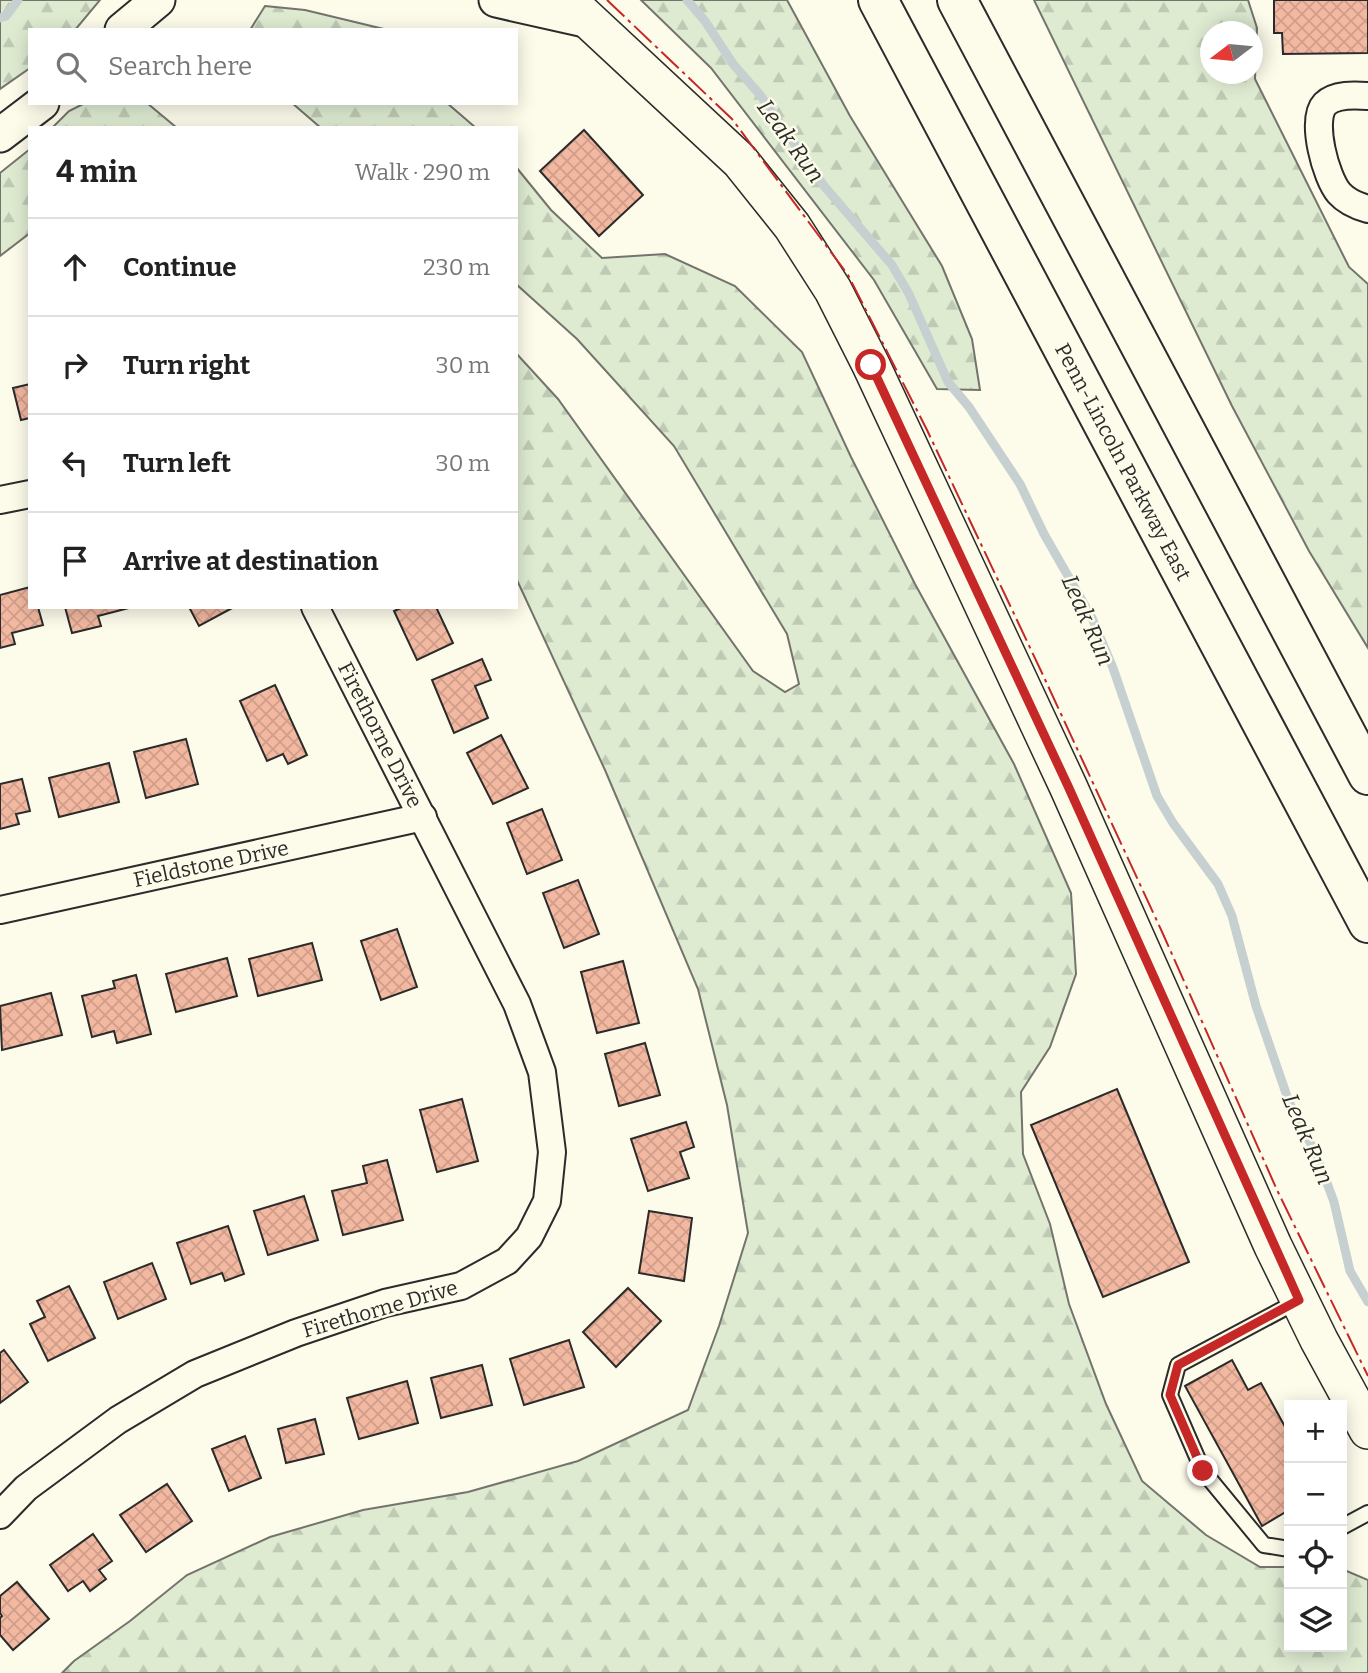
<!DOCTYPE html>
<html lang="en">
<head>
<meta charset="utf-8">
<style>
  body { margin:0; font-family:Bitter,serif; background:#f2f2f2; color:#222 }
  .controls { position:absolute; right:21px; bottom:21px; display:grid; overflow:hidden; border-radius:0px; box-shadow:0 4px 18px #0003 }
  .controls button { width:63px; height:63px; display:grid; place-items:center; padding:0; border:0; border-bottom:2px solid #e0e0e0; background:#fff; color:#222; font:35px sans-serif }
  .compass { position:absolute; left:1200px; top:21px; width:63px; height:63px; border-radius:50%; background:#fff; box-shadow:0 4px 18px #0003; rotate:254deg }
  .stop { position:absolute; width:21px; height:21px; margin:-16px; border:5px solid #c62828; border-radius:50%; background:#fff }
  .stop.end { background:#c62828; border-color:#fff; box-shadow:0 2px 7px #0008 }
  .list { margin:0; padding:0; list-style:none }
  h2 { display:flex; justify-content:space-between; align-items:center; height:91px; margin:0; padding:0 28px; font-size:30px }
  h2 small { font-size:23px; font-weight:400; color:#767676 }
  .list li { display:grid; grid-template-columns:46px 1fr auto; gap:21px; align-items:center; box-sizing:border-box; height:98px; padding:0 28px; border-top:2px solid #e0e0e0 }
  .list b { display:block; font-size:26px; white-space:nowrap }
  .list em { font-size:23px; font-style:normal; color:#767676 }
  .icon { flex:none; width:38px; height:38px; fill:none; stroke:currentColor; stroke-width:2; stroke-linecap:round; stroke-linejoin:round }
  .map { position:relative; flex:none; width:1368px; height:1673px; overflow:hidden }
  .search { position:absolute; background:#fff; box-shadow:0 4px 18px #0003; left:28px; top:28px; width:490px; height:77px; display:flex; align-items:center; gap:18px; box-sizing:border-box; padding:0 24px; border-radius:0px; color:#767676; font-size:26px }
  .panel { position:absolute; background:#fff; box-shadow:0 4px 18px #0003; left:28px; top:126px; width:490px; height:483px; border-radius:0px }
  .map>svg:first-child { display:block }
  .forest { fill:url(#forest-firs); stroke:#74746e; stroke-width:2; fill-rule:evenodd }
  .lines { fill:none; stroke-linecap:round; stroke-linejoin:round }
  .stream { stroke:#c7d0d0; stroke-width:9 }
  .building { fill:url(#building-cross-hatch); stroke:#2b2b2b; stroke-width:2 }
  .service-casing { stroke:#2b2b2b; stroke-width:18 }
  .minor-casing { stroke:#2b2b2b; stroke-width:30 }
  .tertiary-casing { stroke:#2b2b2b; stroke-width:37 }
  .secondary-casing { stroke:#2b2b2b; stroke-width:40 }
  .motorway-casing { stroke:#2b2b2b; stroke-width:42 }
  .service { stroke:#fdfbea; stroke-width:14 }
  .minor { stroke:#fdfbea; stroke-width:26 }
  .tertiary { stroke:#fdfbea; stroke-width:33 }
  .secondary { stroke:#fdfbea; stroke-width:37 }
  .motorway { stroke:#fdfbea; stroke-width:38 }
  .power { stroke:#c62828; stroke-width:2; stroke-dasharray:24 5 3.5 5; stroke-linecap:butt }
  .route { stroke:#c62828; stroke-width:9 }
  .labels { text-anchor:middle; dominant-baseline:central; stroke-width:5; stroke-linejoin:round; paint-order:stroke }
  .street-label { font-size:21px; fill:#2b2b2b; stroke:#fdfbea }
  .water-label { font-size:23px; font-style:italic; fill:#2b2b2b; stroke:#fdfbea }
</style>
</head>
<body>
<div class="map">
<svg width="1368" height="1673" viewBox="0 0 1368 1673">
  <defs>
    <pattern id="forest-firs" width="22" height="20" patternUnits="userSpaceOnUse" patternTransform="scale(1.75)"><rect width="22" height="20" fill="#deebd1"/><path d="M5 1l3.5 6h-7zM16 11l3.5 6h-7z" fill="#bfcab4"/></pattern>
    <pattern id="building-cross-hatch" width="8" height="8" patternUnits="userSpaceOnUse" patternTransform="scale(1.75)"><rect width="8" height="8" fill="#f2b8a0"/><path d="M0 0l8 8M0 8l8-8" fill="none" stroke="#d09e8a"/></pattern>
  </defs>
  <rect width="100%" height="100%" fill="#fdfbea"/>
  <g class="forest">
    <polygon points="0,0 100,0 75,30 30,30 30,68 0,89"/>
    <polygon points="641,0 787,0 850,116 942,266 972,339 980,390 937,389 874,280 711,68"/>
    <path d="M1034,0H1248L1257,28L1255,79L1349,267L1368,284V648L1309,551L1232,406ZM1210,32H1252V74H1210Z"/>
    <polygon points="265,6 305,10 388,30 250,30"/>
    <polygon points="85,103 147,103 177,128 52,128 69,111"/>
    <polygon points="292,103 447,103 476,128 321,128"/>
    <polygon points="30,149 30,233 0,256 0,173"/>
    <polygon points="516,167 551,210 602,258 665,254 735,286 802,352 851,457 915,584 1014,764 1071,893 1076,974 1050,1047 1021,1092 1023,1154 1050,1224 1069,1304 1106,1404 1142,1481 1206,1535 1260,1567 1289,1567 1289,1647 1342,1647 1342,1569 1368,1580 1368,1673 62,1673 74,1661 130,1621 187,1575 270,1537 363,1510 468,1492 578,1461 688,1410 719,1326 748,1233 727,1105 698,989 605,770 516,578 516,353 558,399 753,671 785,692 799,684 787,634 674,446 577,339 516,284"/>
  </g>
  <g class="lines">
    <g class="stream">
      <polyline points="687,0 705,21 733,64 761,96 824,186 892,265 909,294 948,382 969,407 1020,484 1044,534 1092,618 1113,668 1157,796 1173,823 1218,884 1232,916 1256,1006 1289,1102 1317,1156 1334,1202 1350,1271 1368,1302"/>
      <polyline points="0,18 6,16 18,0"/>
    </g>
  </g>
  <g class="building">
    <polygon points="1274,0 1368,0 1368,53 1283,54 1282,33 1274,33"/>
    <polygon points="584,130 643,195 599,236 540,171"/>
    <polygon points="30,384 30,418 21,420 13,388"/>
    <polygon points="30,587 30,607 38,607 43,625 12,633 15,644 0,648 0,595"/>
    <polygon points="65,607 129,607 129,608 98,616 101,626 72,633"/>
    <polygon points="189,607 234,607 199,626"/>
    <polygon points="403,607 436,607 453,643 417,660 394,611"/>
    <polygon points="482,659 491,680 475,686 488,718 454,733 432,680"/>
    <polygon points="275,685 307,755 288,764 283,754 267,761 240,701"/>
    <polygon points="501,735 528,788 493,804 467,753"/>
    <polygon points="186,739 198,784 146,798 134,752"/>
    <polygon points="109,763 119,802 59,817 49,778"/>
    <polygon points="22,779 30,811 16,814 19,824 0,829 0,784"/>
    <polygon points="542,809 562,860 527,874 507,823"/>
    <polygon points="578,880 599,934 564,948 543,893"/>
    <polygon points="397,929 417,987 381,1000 361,941"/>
    <polygon points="312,943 322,980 258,996 249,959"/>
    <polygon points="227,958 237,996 176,1012 166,974"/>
    <polygon points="623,961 639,1023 597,1033 581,972"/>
    <polygon points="136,975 151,1034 117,1043 114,1031 92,1037 82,996 115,988 113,981"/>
    <polygon points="51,993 62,1035 2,1050 0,1006"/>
    <polygon points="645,1043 660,1095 619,1106 605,1054"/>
    <polygon points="1117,1089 1189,1262 1103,1297 1031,1125"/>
    <polygon points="462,1099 478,1161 437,1172 420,1110"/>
    <polygon points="686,1122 694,1147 680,1152 689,1178 648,1191 631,1139"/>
    <polygon points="387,1160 403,1220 343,1235 332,1191 367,1183 363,1166"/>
    <polygon points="304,1196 318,1240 268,1255 254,1211"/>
    <polygon points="649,1211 692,1218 684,1281 639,1273"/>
    <polygon points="228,1226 244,1274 225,1281 222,1273 191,1284 177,1243"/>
    <polygon points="152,1263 166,1299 118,1319 104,1282"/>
    <polygon points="69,1286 95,1338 48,1361 30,1324 45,1317 37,1301"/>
    <polygon points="628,1288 661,1321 616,1367 583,1332"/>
    <polygon points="569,1340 584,1387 524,1405 510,1359"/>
    <polygon points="4,1350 28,1382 0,1403 0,1353"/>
    <polygon points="1232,1360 1248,1390 1261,1383 1289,1434 1289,1510 1262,1526 1185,1386"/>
    <polygon points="482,1365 492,1405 441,1418 431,1378"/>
    <polygon points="407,1381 418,1423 359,1439 347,1398"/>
    <polygon points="315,1419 324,1454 286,1463 278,1429"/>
    <polygon points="245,1436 261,1478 229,1491 212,1449"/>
    <polygon points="167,1484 192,1521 146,1552 120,1515"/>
    <polygon points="93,1534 112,1561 99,1570 106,1579 90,1591 83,1581 68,1591 50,1565"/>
    <polygon points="17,1582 49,1619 13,1650 0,1635 0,1618 2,1616 0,1613 0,1596"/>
  </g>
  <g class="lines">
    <defs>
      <g id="service">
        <polyline points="1342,1527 1368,1513"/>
        <polyline points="1289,1549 1264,1545 1203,1471 1170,1395 1178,1365 1298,1301"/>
      </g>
      <g id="minor">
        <path d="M1368,96C1355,95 1335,94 1325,104C1310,120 1326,178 1339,193C1347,202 1357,206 1368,209"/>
        <polyline points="0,500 30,494"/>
        <polyline points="0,910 423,817"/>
        <polyline points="0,1515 26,1488 118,1420 195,1374 296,1333 385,1303 461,1286 507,1261 529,1237 547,1201 552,1152 542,1072 517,1004 315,607"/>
      </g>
      <g id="tertiary">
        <polyline points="496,0 589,21"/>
        <polyline points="122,30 158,0"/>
        <polyline points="0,135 42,103"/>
      </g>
      <polyline id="secondary" points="567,0 740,161 792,226 833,290 871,365 1068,786 1273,1246 1319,1340 1368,1430"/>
      <g id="motorway">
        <polyline points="878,0 1368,923"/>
        <polyline points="957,0 1368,775"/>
      </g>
    </defs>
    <use href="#service" class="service-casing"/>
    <use href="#minor" class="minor-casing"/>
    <use href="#tertiary" class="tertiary-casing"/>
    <use href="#secondary" class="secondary-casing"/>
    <use href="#motorway" class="motorway-casing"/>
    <use href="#service" class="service"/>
    <use href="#minor" class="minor"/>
    <use href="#tertiary" class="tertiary"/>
    <use href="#secondary" class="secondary"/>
    <use href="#motorway" class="motorway"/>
    <polyline class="power" points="607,0 732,119 848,275 927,430 1042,673 1163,934 1277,1190 1368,1376"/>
  </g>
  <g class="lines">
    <polyline class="route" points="871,365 1068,786 1299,1300 1178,1365 1170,1395 1203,1471"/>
  </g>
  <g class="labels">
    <g class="street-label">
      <text transform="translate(1123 462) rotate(62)">Penn-Lincoln Parkway East</text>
      <text transform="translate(380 735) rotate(63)">Firethorne Drive</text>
      <text transform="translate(211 864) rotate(-12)">Fieldstone Drive</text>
      <text transform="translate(380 1309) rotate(-16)">Firethorne Drive</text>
    </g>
    <g class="water-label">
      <text transform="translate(791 141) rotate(54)">Leak Run</text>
      <text transform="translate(1088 620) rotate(66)">Leak Run</text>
      <text transform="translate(1308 1139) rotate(67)">Leak Run</text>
    </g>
  </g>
</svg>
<div class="controls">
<button>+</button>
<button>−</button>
<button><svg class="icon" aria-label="locate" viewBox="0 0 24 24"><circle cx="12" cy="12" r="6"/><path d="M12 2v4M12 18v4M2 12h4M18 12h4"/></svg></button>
<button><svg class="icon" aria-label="layers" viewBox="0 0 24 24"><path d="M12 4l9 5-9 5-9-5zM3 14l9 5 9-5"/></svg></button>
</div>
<svg class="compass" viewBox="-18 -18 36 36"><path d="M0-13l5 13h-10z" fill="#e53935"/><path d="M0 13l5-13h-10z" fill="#767676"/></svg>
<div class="stop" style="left:871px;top:365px"></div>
<div class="stop end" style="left:1203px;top:1471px"></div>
<div class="search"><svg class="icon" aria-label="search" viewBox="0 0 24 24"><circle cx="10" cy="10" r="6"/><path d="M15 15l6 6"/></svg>Search here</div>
<section class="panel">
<h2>4 min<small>Walk · 290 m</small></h2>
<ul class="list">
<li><svg class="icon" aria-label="ahead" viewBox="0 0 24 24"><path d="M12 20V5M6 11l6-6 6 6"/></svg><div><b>Continue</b></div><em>230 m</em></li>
<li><svg class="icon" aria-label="right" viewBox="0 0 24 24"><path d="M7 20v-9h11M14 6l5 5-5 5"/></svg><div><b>Turn right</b></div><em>30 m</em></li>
<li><svg class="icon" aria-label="left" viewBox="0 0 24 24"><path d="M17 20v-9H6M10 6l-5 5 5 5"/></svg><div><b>Turn left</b></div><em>30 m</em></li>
<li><svg class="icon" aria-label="arrive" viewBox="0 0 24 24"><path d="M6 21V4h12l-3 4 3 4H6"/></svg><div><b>Arrive at destination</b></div></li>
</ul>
</section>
</div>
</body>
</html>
